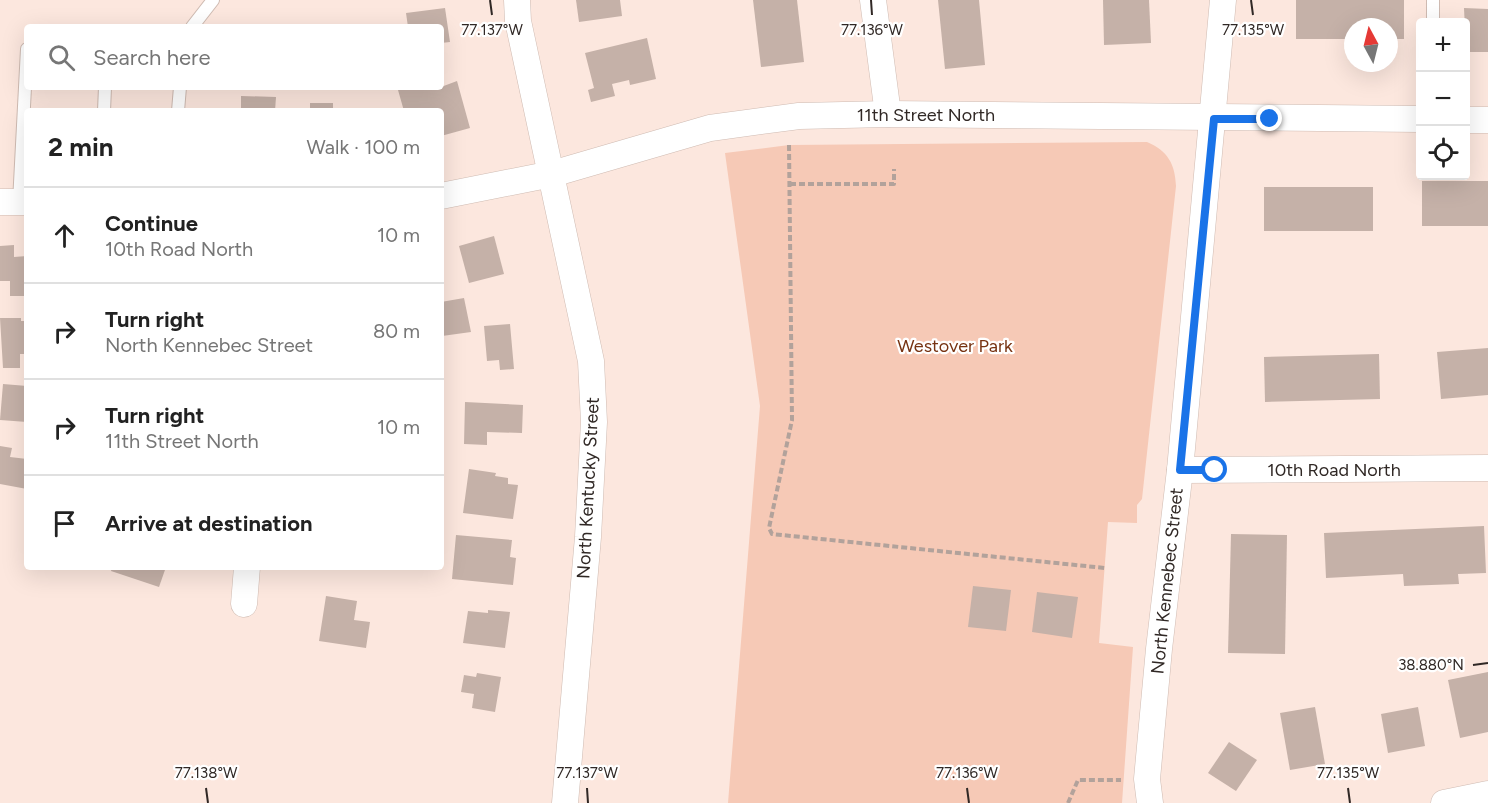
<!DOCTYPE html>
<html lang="en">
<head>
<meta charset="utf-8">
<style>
  body { margin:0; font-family:Figtree,sans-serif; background:#f2f2f2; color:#222 }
  .controls { position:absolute; right:18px; top:18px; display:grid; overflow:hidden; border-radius:6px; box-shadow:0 6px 24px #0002 }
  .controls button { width:54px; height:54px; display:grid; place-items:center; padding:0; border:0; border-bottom:2px solid #e0e0e0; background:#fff; color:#222; font:30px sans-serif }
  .compass { position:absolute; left:1344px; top:18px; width:54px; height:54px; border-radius:50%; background:#fff; box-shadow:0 6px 24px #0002; rotate:353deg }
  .stop { position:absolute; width:18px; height:18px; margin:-14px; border:4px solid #1a73e8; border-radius:50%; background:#fff }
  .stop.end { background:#1a73e8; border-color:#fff; box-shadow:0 2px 6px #0008 }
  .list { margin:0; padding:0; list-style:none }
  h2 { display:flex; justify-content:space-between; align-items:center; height:78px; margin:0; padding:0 24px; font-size:26px }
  h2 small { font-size:20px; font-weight:400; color:#767676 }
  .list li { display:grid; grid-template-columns:39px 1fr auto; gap:18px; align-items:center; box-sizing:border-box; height:96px; padding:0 24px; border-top:2px solid #e0e0e0 }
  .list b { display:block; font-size:22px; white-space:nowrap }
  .list p { margin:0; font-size:20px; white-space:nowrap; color:#767676 }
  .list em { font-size:20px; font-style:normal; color:#767676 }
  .icon { flex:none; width:33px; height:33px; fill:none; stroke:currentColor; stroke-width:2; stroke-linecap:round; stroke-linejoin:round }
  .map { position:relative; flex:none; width:1488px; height:803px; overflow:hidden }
  .search { position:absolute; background:#fff; box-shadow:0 6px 24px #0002; left:24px; top:24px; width:420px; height:66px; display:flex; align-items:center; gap:15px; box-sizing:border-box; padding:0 21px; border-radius:6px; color:#767676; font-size:22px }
  .panel { position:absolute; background:#fff; box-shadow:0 6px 24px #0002; left:24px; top:108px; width:420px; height:462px; border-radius:6px }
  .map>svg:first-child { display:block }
  .green { fill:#f6c9b6 }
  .building { fill:#c5b1a8 }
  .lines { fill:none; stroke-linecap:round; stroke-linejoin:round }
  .service-casing { stroke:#cfbbb2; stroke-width:14 }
  .minor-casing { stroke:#cfbbb2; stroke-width:27 }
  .path { stroke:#b2a29b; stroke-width:4; stroke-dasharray:6 3; stroke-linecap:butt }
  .service { stroke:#fff; stroke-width:12 }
  .minor { stroke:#fff; stroke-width:26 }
  .route { stroke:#1a73e8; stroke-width:8 }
  .ticks { fill:none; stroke:#302825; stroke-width:2 }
  .labels { text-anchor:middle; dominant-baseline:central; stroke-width:4.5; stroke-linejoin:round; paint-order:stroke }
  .street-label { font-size:18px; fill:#302825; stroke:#fff }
  .park-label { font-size:18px; fill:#773312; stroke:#fff }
  .ticks-label { font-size:15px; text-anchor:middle; fill:#302825; stroke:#fff; stroke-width:4.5; stroke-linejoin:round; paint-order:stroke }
</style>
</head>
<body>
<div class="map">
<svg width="1488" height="803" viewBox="0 0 1488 803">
  <rect width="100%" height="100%" fill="#fce7de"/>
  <path class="green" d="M1147,142C1168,151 1175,164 1176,186L1142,499L1137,505V523L1108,522L1099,643L1133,647L1122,803H728L760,406L725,153L789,145Z"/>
  <g class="building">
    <polygon points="576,0 620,0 622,16 579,22"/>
    <polygon points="753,0 797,0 804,62 761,67"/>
    <polygon points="938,0 979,0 985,65 945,69"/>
    <polygon points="1103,0 1149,0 1151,43 1104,45"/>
    <polygon points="1296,0 1404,0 1404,39 1389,39 1389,27 1353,27 1353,39 1296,39"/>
    <polygon points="445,8 450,42 441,43 441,27 408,27 406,13"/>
    <polygon points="1464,8 1488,9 1488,52 1466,52"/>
    <polygon points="647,38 656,79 630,85 629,80 612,84 615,96 591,102 588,90 594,88 585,53"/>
    <polygon points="457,81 470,128 441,136 441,111 404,111 398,90 402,87 441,87"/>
    <polygon points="241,96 276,97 275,111 241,111"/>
    <rect x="310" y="103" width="23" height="8"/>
    <rect x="1422" y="181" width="66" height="45"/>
    <rect x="1264" y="187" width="109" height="44"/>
    <polygon points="494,236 504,274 469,283 459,246"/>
    <polygon points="14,245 14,257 27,256 27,296 10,296 10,281 0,281 0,246"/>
    <polygon points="464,298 471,332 442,336 441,302"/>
    <polygon points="0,318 21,318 21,321 27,321 27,354 20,354 20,368 3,368"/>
    <polygon points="510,324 514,369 500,370 499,360 487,361 484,326"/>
    <polygon points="1488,348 1488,395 1441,399 1437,352"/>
    <polygon points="1379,354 1380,399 1265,402 1264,357"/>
    <polygon points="3,384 27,386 27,422 0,420"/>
    <polygon points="465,402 523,405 522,433 487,432 487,445 464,444"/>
    <polygon points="0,446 12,448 10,457 27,459 27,489 0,484"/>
    <polygon points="469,469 496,473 495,476 508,478 508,484 518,485 513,519 463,513"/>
    <polygon points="1484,526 1486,573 1458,574 1459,584 1404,586 1403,574 1326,578 1324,533"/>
    <polygon points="1231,534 1287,535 1285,654 1228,653"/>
    <polygon points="456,535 512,540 510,557 516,558 513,585 452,579"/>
    <polygon points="112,567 166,567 159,587 111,571"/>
    <polygon points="973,586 1011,590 1006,631 968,627"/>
    <polygon points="1037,592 1078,597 1072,638 1032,632"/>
    <polygon points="326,596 357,601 354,620 370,622 366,648 319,641"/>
    <polygon points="488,610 510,612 505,648 463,643 468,611 488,613"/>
    <polygon points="1488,672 1488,732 1460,738 1448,680"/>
    <polygon points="477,673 501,677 495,712 472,708 474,694 461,692 464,675 476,677"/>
    <polygon points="1315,707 1325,764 1290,770 1280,713"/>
    <polygon points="1418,707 1425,746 1388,753 1381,714"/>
    <polygon points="1229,742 1257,760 1236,791 1208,773"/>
  </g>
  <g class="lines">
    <defs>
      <g id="service">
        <polyline points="1433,22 1433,0"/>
        <polyline points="192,27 213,0"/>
        <polyline points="104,111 105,87"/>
        <polyline points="178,111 180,87"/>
        <polyline points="19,202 27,49"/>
      </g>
      <g id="minor">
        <polyline points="517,0 518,21 591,361 594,422 588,537 565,803"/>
        <polyline points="873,0 888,114"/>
        <polyline points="1466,120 1488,120"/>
        <polyline points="441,196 552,174 710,128 799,116 888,114 1420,119"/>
        <polyline points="0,202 27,202"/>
        <polyline points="1180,470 1488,468"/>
        <polyline points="244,604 247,567"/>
        <polyline points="1150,803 1147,779 1159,649 1180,470 1223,0"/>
        <polyline points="1444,803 1488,794"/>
      </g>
    </defs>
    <use href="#service" class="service-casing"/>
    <use href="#minor" class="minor-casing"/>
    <g class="path">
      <polyline points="789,145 792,420 769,528 772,534 1105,568"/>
      <polyline points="790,184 894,184 894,169"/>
      <polyline points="1068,803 1078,780 1121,780"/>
    </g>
    <use href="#service" class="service"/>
    <use href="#minor" class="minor"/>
  </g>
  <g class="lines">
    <polyline class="route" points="1215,470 1180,470 1214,119 1270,119"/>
  </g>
  <path class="ticks" d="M490,0L492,15M871,0L872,15M1251,0L1253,15M1473,665L1488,663M206,788L208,803M587,788L588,803M967,788L969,803M1348,788L1350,803"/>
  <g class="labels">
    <g class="street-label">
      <text x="926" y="115">11th Street North</text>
      <text x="1334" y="470">10th Road North</text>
      <text transform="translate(588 488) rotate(-87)">North Kentucky Street</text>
      <text transform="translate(1167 581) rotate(-84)">North Kennebec Street</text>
    </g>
    <g class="park-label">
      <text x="955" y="346">Westover Park</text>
    </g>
  </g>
  <g class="ticks-label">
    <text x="492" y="35">77.137°W</text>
    <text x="872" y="35">77.136°W</text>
    <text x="1253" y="35">77.135°W</text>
    <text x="1431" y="670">38.880°N</text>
    <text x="206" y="778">77.138°W</text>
    <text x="587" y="778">77.137°W</text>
    <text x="967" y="778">77.136°W</text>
    <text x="1348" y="778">77.135°W</text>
  </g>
</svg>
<div class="controls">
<button>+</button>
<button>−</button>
<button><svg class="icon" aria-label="locate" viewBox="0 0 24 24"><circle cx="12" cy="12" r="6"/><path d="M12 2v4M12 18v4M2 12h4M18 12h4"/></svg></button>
</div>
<svg class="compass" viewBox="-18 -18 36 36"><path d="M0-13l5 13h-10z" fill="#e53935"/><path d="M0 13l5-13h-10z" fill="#767676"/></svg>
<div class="stop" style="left:1215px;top:470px"></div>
<div class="stop end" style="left:1270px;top:119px"></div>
<div class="search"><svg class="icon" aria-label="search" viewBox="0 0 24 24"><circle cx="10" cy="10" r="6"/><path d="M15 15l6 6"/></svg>Search here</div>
<section class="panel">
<h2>2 min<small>Walk · 100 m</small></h2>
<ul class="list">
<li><svg class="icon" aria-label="ahead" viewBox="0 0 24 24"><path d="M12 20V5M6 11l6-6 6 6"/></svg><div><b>Continue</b><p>10th Road North</p></div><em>10 m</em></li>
<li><svg class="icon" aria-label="right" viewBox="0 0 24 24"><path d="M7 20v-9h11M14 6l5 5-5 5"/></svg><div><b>Turn right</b><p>North Kennebec Street</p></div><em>80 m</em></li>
<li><svg class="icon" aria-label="right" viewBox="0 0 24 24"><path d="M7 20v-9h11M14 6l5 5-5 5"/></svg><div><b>Turn right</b><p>11th Street North</p></div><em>10 m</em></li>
<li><svg class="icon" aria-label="arrive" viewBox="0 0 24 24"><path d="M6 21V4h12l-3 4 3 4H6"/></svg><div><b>Arrive at destination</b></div></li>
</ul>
</section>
</div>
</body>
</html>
